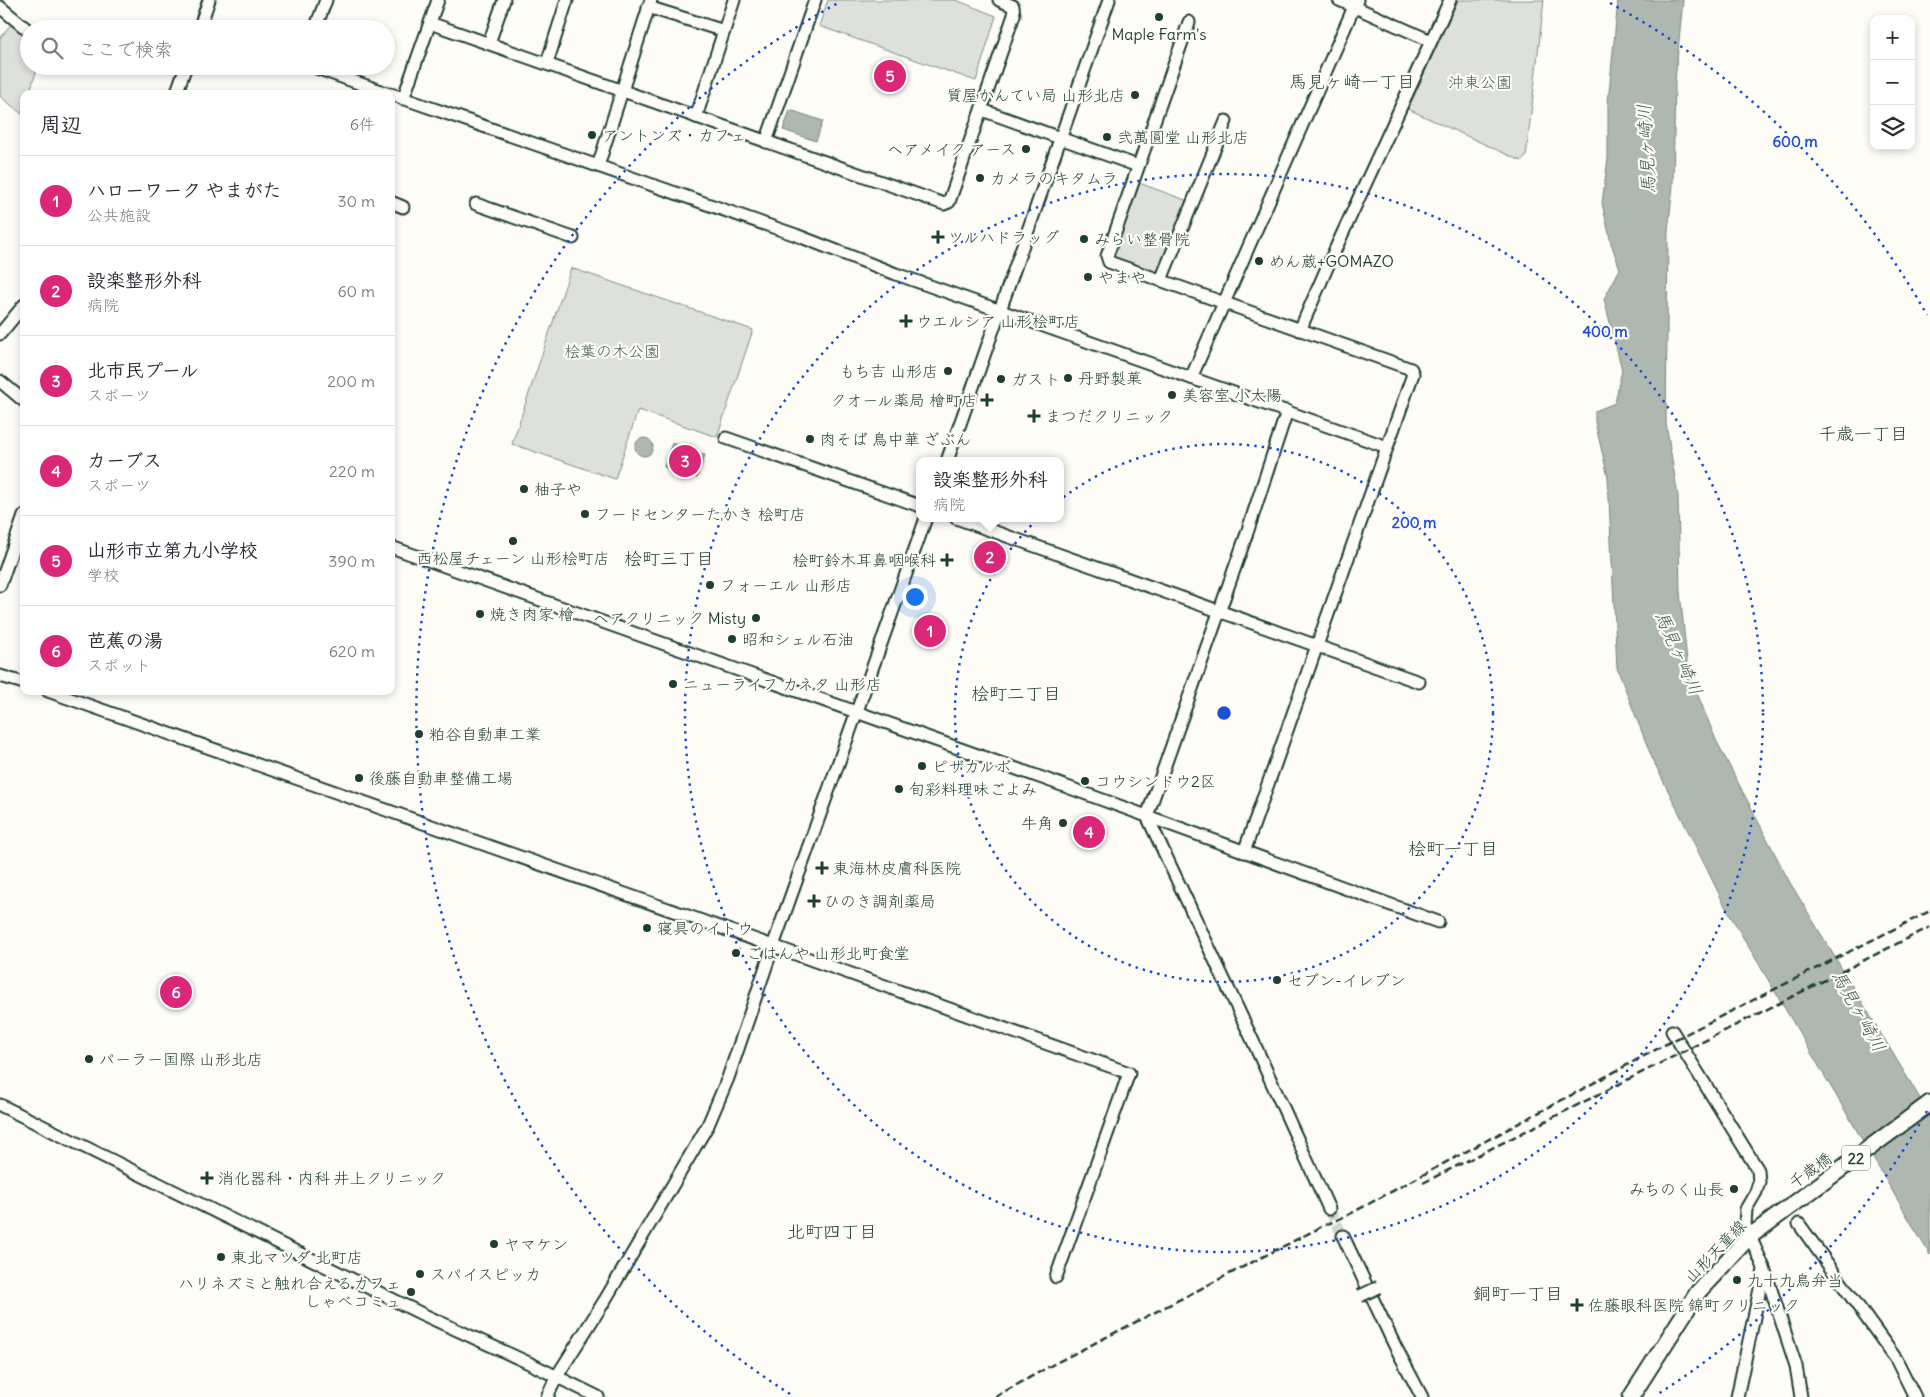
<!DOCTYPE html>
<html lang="ja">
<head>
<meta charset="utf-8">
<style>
  body { margin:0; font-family:Delius,"Klee One",sans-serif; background:#f2f2f3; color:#2b2b33 }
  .controls { position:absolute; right:15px; top:15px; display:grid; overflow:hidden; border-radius:10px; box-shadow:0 2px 8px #0003 }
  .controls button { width:45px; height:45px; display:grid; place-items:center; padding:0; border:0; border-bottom:1px solid #e1e1e2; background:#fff; color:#2b2b33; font:25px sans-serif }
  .you { position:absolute; left:914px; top:596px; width:18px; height:18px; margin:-12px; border:4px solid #fff; border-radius:50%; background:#1a73e8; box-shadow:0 0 0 8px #1a73e833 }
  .badge { display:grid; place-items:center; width:32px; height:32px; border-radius:50%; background:#db2777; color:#fff; font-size:16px; font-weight:700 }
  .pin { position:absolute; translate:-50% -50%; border:2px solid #fff; box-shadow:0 1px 5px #0006 }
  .popup { position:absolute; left:916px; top:457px; width:148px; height:65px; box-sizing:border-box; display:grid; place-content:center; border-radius:10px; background:#fff; filter:drop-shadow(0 1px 4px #0005); font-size:16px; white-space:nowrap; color:#7c7c81 }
  .popup b { font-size:19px; color:#2b2b33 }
  .popup::after { content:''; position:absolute; left:50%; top:100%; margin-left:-10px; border:10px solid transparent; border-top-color:#fff }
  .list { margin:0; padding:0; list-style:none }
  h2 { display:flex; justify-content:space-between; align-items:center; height:65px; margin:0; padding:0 20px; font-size:21px }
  h2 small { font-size:16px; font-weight:400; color:#7c7c81 }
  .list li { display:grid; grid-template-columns:32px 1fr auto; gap:15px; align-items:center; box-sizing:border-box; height:90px; padding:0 20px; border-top:1px solid #e1e1e2 }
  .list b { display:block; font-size:19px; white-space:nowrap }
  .list p { margin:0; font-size:16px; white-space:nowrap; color:#7c7c81 }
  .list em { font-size:16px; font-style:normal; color:#7c7c81 }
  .icon { flex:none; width:28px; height:28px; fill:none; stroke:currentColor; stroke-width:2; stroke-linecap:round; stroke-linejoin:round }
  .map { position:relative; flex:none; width:1930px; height:1397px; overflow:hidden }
  .search { position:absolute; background:#fff; box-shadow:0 2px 8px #0003; left:20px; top:20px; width:375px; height:55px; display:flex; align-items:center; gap:12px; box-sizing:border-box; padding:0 18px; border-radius:28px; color:#7c7c81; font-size:19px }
  .panel { position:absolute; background:#fff; box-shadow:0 2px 8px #0003; left:20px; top:90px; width:375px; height:605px; border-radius:10px }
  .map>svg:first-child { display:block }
  .green { fill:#dde0db; stroke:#7e8e88 }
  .water { fill:#aeb8b1; stroke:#75877f }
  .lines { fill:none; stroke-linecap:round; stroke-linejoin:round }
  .minor-tunnel { stroke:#d1d6d0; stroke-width:11; stroke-dasharray:11 5.5; stroke-linecap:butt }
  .minor-casing { stroke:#1f3d34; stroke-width:15 }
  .major-casing { stroke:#1f3d34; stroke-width:19 }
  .minor { stroke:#fdfcf7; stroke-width:11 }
  .major { stroke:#fdfcf7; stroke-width:15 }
  .rail { stroke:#1f3d34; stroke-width:2.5; stroke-dasharray:8 4; stroke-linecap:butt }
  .minor-bridge-casing { stroke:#1f3d34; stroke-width:15; stroke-linecap:butt }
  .minor-bridge { stroke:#fdfcf7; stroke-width:11 }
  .ring { fill:none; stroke:#1d4ed8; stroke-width:2.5; stroke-dasharray:2.5 5 }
  .poi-dot { fill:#1f3d34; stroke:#fdfcf7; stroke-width:2 }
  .labels { text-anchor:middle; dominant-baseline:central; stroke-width:4.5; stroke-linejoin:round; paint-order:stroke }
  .shield { fill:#fdfcf7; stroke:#62766e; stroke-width:1 }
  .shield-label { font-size:15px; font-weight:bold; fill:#1f3d34 }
  .poi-label { font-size:16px; fill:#1f3d34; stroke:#fdfcf7; text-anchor:start }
  .park-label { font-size:16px; fill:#455e55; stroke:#fdfcf7 }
  .street-label { font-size:16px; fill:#1f3d34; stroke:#fdfcf7 }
  .neighbourhood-label { font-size:18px; fill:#1f3d34; stroke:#fdfcf7 }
  .water-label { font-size:18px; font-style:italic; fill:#435c53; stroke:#fdfcf7 }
  .centre { fill:#1d4ed8; stroke:#fdfcf7; stroke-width:2.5 }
  .ring-label { font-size:15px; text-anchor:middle; font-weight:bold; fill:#1d4ed8; stroke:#fdfcf7; stroke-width:4.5; stroke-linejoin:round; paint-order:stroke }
</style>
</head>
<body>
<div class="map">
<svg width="1930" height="1397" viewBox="0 0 1930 1397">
  <rect width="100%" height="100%" fill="#fdfcf7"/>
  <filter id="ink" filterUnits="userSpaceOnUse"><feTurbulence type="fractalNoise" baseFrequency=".02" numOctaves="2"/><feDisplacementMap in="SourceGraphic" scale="10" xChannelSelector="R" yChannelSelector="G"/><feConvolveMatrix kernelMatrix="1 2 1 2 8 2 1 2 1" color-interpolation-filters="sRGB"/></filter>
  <g filter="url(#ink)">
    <g class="green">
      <polygon points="828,0 956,0 996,16 976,81 819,26"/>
      <polygon points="1458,0 1544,0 1526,157 1521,161 1408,109"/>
      <polygon points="12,23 29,36 29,66 38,66 29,94 24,94 22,114 0,96 0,38"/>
      <polygon points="1139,183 1188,201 1159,273 1112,257"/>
      <polygon points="571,268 753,330 717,437 638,410 615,479 512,444"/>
    </g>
    <g class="water">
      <polygon points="1618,0 1683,0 1675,81 1673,185 1668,231 1666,423 1678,496 1680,592 1688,671 1716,740 1789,881 1930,1115 1930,1255 1727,910 1652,758 1617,668 1608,477 1595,422 1595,411 1615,403 1622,370 1604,299 1620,269 1611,243 1602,203 1608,158 1608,103"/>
      <polygon points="790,110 823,121 816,141 783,130"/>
      <circle cx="644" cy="447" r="9"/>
      <polygon points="672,443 705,455 697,478 664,467"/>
    </g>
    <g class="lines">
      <polyline class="minor-tunnel" points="1329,1209 1343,1236"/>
      <defs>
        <g id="minor">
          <polyline points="1339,0 1431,41"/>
          <polyline points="0,7 29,31"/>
          <polyline points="648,7 724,31"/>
          <polyline points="1189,22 1107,256 1109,262 1411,369 1413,374 1244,852"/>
          <polyline points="430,23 944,204 949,202 1014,15 1013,6 999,0"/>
          <polyline points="199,29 209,0"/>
          <polyline points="315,29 326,0"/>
          <polyline points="489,43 504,0"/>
          <polyline points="547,63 567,0"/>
          <polyline points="311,66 389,94"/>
          <polyline points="176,94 186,66"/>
          <polyline points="391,94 796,235 896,274 1387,447"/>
          <polyline points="403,99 438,0"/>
          <polyline points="982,110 1138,166"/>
          <polyline points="696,117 734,0"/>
          <polyline points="766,142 815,0"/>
          <polyline points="598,166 651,0"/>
          <polyline points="391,202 403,207"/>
          <polyline points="476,204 573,238"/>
          <polyline points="1161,280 1226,121"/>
          <polyline points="1300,330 1329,263 1450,0"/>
          <polyline points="0,334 24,305"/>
          <polyline points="1191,378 1357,0"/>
          <polyline points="0,381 24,401"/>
          <polyline points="1287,411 1246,536 1147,816 1252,1039 1329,1209"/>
          <polyline points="726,438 920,506"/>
          <polyline points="947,461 1109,0"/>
          <polyline points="956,518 1419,682"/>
          <polyline points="391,547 1048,780 1438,922"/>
          <polyline points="0,585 24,516"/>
          <polyline points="0,676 24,683"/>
          <polyline points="48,691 773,946 1129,1073 1056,1277"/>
          <polyline points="1672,1031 1758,1170 1759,1182 1756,1192 1746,1209 1745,1225 1764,1268 1796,1366 1801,1397"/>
          <polyline points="0,1105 422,1314 529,1363 598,1397"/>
          <polyline points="1799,1224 1896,1359 1915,1397"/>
          <polyline points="1343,1236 1394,1344 1422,1397"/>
          <polyline points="547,1397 557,1376 605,1300 708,1125 728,1078 773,946 926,518"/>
          <polyline points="1737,1397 1764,1270"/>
        </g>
        <polyline id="major" points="1631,1397 1698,1292 1749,1237 1930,1103"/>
      </defs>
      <use href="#minor" class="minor-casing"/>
      <use href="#major" class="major-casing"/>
      <use href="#minor" class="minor"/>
      <use href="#major" class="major"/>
      <g class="rail">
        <polyline points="1423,1183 1930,927"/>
        <polyline points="995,1397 1052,1365 1321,1227 1348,1215 1670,1042 1930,911"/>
      </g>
      <defs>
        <polyline id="minor-bridge" points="1360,1296 1379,1287"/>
      </defs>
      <use href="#minor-bridge" class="minor-bridge-casing"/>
      <use href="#minor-bridge" class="minor-bridge"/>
    </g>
  </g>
  <g class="ring">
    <circle cx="1224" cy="713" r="269"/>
    <circle cx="1224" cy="713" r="539"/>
    <path d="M1927 1111A808 808 0 0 1 1658 1394M790 1394A808 808 0 0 1 838 3M1610 3A808 808 0 0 1 1927 315"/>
  </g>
  <g class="poi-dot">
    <circle cx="1159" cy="17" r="5"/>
    <circle cx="1135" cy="95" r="5"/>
    <circle cx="592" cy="135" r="5"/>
    <circle cx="1107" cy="137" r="5"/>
    <circle cx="1026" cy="149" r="5"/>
    <circle cx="980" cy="178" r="5"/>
    <path d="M935.5 229.5h5v5h5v5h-5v5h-5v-5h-5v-5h5z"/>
    <circle cx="1084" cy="239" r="5"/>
    <circle cx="1259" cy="261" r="5"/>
    <circle cx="1088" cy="277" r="5"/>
    <path d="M903.5 313.5h5v5h5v5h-5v5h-5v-5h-5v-5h5z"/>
    <circle cx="948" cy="371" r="5"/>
    <circle cx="1068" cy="378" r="5"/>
    <circle cx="1001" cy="379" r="5"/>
    <circle cx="1172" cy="395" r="5"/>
    <path d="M984.5 392.5h5v5h5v5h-5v5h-5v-5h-5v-5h5z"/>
    <path d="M1031.5 408.5h5v5h5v5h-5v5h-5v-5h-5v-5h5z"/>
    <circle cx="810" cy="439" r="5"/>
    <circle cx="524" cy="489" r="5"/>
    <circle cx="585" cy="514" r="5"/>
    <circle cx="513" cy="541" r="5"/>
    <path d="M944.5 552.5h5v5h5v5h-5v5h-5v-5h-5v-5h5z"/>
    <circle cx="710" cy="585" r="5"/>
    <circle cx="480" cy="614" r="5"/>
    <circle cx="756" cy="618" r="5"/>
    <circle cx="732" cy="639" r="5"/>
    <circle cx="673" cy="684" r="5"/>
    <circle cx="419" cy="734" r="5"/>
    <circle cx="922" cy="766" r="5"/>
    <circle cx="359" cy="778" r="5"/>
    <circle cx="1085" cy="781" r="5"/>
    <circle cx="899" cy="789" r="5"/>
    <circle cx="1063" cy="823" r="5"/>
    <path d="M819.5 860.5h5v5h5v5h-5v5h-5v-5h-5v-5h5z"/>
    <path d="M811.5 893.5h5v5h5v5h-5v5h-5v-5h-5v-5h5z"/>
    <circle cx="647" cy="928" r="5"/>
    <circle cx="736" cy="953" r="5"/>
    <circle cx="1277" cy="980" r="5"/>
    <circle cx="89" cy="1059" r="5"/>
    <path d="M204.5 1170.5h5v5h5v5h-5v5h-5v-5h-5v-5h5z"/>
    <circle cx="1734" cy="1189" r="5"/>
    <circle cx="494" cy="1244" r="5"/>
    <circle cx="221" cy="1257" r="5"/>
    <circle cx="420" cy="1274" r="5"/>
    <circle cx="1737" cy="1280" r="5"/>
    <circle cx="411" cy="1292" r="5"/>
    <path d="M1574.5 1297.5h5v5h5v5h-5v5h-5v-5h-5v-5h5z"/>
  </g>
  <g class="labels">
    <rect class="shield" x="1842" y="1145.5" width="28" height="25" rx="4"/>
    <g class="shield-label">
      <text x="1856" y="1158">22</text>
    </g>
    <g class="poi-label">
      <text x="1159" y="34" text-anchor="middle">Maple Farm's</text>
      <text x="1125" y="95" text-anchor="end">質屋かんてい局 山形北店</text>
      <text x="602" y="135">アントンズ・カフェ</text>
      <text x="1117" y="137">弐萬圓堂 山形北店</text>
      <text x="1016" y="149" text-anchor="end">ヘアメイク アース</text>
      <text x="990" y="178">カメラのキタムラ</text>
      <text x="948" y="237">ツルハドラッグ</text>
      <text x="1094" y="239">みらい整骨院</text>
      <text x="1269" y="261">めん蔵+GOMAZO</text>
      <text x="1098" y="277">やまや</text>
      <text x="916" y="321">ウエルシア 山形桧町店</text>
      <text x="938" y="371" text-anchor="end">もち吉 山形店</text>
      <text x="1078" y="378">丹野製菓</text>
      <text x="1011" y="379">ガスト</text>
      <text x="1182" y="395">美容室 小太陽</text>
      <text x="977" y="400" text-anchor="end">クオール薬局 檜町店</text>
      <text x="1045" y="416">まつだクリニック</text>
      <text x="820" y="439">肉そば 鳥中華 ざぶん</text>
      <text x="534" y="489">柚子や</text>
      <text x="595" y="514">フードセンターたかき 桧町店</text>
      <text x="513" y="558" text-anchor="middle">西松屋チェーン 山形桧町店</text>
      <text x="936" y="560" text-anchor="end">桧町鈴木耳鼻咽喉科</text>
      <text x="720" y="585">フォーエル 山形店</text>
      <text x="490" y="614">焼き肉家 檜</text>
      <text x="746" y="618" text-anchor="end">ヘアクリニック Misty</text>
      <text x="742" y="639">昭和シェル石油</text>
      <text x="683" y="684">ニューライフ カネタ 山形店</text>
      <text x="429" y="734">粕谷自動車工業</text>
      <text x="932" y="766">ピザカルボ</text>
      <text x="369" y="778">後藤自動車整備工場</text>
      <text x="1095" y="781">コウシンドウ2区</text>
      <text x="909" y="789">旬彩料理味ごよみ</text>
      <text x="1053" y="823" text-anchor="end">牛角</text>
      <text x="833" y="868">東海林皮膚科医院</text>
      <text x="824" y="901">ひのき調剤薬局</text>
      <text x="657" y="928">寝具のイトウ</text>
      <text x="746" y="953">ごはんや 山形北町食堂</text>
      <text x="1287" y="980">セブン-イレブン</text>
      <text x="99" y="1059">パーラー国際 山形北店</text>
      <text x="218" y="1178">消化器科・内科 井上クリニック</text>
      <text x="1724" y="1189" text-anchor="end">みちのく山長</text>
      <text x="504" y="1244">ヤマケン</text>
      <text x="231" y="1257">東北マツダ 北町店</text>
      <text x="430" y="1274">スパイスピッカ</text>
      <text x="1747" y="1280">九十九鳥弁当</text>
      <text x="401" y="1283" text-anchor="end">ハリネズミと触れ合えるカフェ<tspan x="401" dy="18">しゃべコミュ</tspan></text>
      <text x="1588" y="1305">佐藤眼科医院 錦町クリニック</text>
    </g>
    <g class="park-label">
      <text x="1480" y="82">沖東公園</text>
      <text x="612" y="351">桧葉の木公園</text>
    </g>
    <g class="street-label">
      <text transform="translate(1810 1170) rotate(-36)">千歳橋</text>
      <text transform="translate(1715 1251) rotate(-46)">山形天童線</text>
    </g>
    <g class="neighbourhood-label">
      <text x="1352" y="81">馬見ヶ崎一丁目</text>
      <text x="1863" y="433">千歳一丁目</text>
      <text x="669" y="558">桧町三丁目</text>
      <text x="1016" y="693">桧町二丁目</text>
      <text x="1453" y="848">桧町一丁目</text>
      <text x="832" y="1231">北町四丁目</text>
      <text x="1518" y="1293">銅町一丁目</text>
    </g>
    <g class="water-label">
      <text transform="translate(1646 149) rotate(-93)">馬見ヶ崎川</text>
      <text transform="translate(1679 653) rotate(66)">馬見ヶ崎川</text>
      <text transform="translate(1859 1011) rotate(61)">馬見ヶ崎川</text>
    </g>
  </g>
  <circle cx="1224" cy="713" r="8" class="centre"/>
  <g class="ring-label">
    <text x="1795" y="147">600 m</text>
    <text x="1605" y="337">400 m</text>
    <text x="1414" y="528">200 m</text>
  </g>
</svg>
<div class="controls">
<button>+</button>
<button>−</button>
<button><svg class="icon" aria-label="layers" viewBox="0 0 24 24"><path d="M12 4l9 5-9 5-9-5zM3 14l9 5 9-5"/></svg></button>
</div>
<div class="you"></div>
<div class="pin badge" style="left:930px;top:631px">1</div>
<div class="pin badge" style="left:990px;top:557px">2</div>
<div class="popup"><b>設楽整形外科</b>病院</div>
<div class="pin badge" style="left:685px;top:461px">3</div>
<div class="pin badge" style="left:1089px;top:832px">4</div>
<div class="pin badge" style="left:890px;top:76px">5</div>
<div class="pin badge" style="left:176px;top:992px">6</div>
<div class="search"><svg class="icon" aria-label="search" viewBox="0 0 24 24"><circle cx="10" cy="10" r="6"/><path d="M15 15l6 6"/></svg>ここで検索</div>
<section class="panel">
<h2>周辺<small>6件</small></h2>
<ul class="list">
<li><span class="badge">1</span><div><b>ハローワーク やまがた</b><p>公共施設</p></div><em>30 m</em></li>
<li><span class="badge">2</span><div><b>設楽整形外科</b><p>病院</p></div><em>60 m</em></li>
<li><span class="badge">3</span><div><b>北市民プール</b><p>スポーツ</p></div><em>200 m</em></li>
<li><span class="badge">4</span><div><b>カーブス</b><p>スポーツ</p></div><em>220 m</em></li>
<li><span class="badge">5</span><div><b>山形市立第九小学校</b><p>学校</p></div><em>390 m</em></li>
<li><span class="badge">6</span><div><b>芭蕉の湯</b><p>スポット</p></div><em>620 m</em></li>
</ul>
</section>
</div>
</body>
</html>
